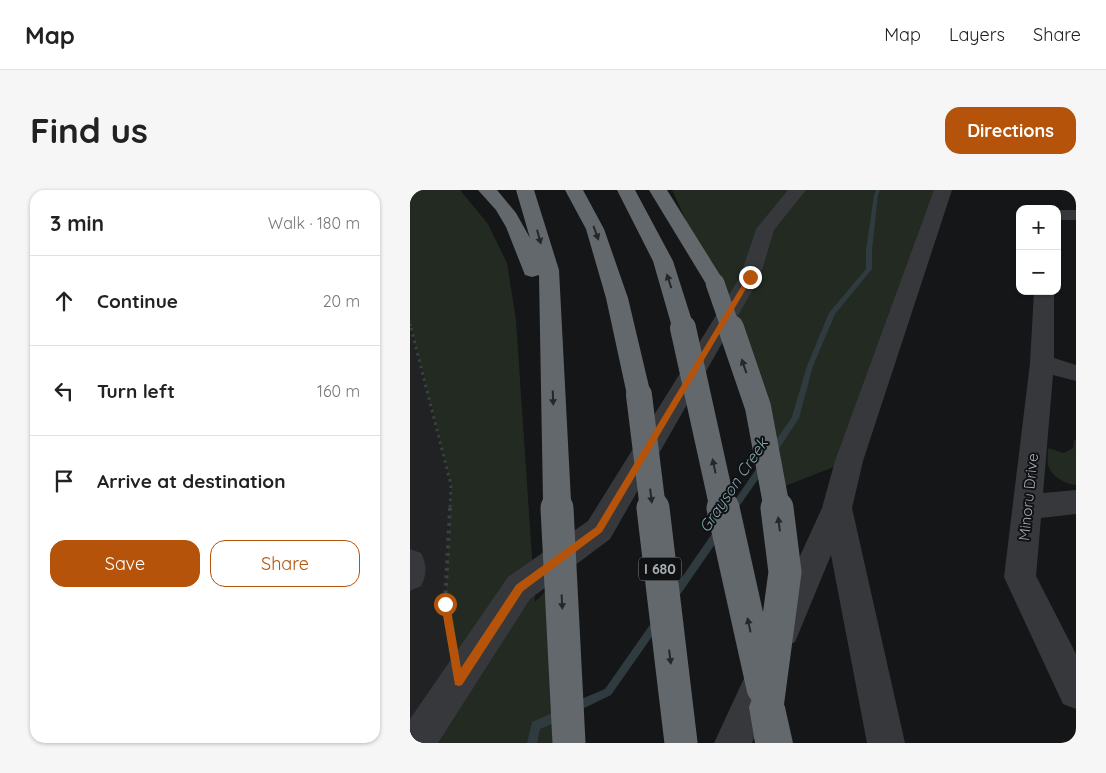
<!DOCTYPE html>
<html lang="en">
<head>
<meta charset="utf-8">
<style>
  body { margin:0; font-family:Quicksand,sans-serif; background:#f6f6f6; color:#222 }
  .controls { position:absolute; right:15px; top:15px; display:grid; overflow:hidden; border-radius:10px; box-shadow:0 1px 4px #0004 }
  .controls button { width:45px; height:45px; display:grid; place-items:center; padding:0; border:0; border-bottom:1px solid #e0e0e0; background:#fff; color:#222; font:25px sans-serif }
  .stop { position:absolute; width:15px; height:15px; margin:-11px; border:4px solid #b45309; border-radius:50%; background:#fff }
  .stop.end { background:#b45309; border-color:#fff; box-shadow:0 1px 5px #0008 }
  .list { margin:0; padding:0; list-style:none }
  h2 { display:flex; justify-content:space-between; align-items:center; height:65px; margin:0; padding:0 20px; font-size:21px }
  h2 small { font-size:16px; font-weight:400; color:#767676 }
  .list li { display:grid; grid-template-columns:32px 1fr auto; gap:15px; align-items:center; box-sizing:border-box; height:90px; padding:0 20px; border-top:1px solid #e0e0e0 }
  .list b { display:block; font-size:19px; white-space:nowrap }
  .list em { font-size:16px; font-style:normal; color:#767676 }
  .actions { display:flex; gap:10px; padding:15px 20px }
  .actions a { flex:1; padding:11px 0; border:1px solid #b45309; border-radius:15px; text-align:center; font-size:18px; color:#b45309 }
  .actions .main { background:#b45309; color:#fff }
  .icon { flex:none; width:28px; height:28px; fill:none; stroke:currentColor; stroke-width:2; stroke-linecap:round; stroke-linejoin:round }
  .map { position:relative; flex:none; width:666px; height:553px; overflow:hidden; border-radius:15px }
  header { display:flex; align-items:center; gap:30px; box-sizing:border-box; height:70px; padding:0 25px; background:#fff; border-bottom:1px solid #e0e0e0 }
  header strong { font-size:24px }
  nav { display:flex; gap:28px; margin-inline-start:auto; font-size:18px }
  .intro { display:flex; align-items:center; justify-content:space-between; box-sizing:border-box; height:120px; padding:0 30px }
  h1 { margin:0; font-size:35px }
  .button { padding:12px 22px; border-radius:15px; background:#b45309; color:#fff; font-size:18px; font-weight:700 }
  main { display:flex; gap:30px; padding:0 30px }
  aside { flex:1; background:#fff; border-radius:15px; box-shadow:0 1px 4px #0004 }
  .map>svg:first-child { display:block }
  .built { fill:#212224 }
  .green { fill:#222a22 }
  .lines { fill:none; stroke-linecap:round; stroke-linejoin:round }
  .stream { fill:#2f3b3f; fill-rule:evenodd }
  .path-far2 { stroke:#3d4043; stroke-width:2.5; stroke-dasharray:2 2.5; stroke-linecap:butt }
  .path-far1 { stroke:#3d4043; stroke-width:3; stroke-dasharray:2.5 4; stroke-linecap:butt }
  .path { stroke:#3d4043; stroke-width:4; stroke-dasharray:3 4.5; stroke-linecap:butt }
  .minor { fill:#36383c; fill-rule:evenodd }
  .highway { fill:#63686c; fill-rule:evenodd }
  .highway-bridge-far2 { stroke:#63686c; stroke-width:19 }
  .highway-bridge-far1 { stroke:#63686c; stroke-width:26 }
  .highway-bridge { stroke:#63686c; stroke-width:33 }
  .oneway { fill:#252728 }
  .route { fill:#b45309 }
  .labels { text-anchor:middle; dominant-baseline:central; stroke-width:4; stroke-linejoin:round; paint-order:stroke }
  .shield { fill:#101112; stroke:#7a8085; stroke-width:1 }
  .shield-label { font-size:14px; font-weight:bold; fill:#a8b0b6 }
  .street-label { font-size:15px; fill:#a8b0b6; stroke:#101112 }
  .water-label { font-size:16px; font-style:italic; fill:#81a4b0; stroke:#101112 }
</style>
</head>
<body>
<header>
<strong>Map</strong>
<nav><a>Map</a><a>Layers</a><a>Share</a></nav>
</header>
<div class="intro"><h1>Find us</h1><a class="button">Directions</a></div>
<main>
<aside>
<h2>3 min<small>Walk · 180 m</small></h2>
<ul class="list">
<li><svg class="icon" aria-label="ahead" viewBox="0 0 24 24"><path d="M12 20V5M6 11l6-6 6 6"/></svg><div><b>Continue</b></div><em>20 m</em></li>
<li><svg class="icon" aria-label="left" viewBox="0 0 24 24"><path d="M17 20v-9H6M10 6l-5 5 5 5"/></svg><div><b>Turn left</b></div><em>160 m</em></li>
<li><svg class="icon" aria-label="arrive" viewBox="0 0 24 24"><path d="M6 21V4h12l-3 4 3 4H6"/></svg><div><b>Arrive at destination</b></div></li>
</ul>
<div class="actions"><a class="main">Save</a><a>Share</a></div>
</aside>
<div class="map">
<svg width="666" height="553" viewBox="0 0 666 553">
  <rect width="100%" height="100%" fill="#151617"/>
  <polygon class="built" points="0,134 41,295 35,414 49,491 6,553 0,553"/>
  <g class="green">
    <polygon points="0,0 50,0 78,34 97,73 106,130 125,412 150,387 159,553 6,553 49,491 35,414 41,295 0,134"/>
    <polygon points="262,0 533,0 439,271 365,300 305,94"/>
    <path d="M664,250H666V295C655,294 641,286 638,275C637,270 638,263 638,258L654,263L663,258Z"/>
  </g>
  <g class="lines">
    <g class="stream">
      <polygon points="466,0 470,0 468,5 462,60 462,79 425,124 403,176 389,228 366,263 360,263 359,261 360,259 382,227 397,176 419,123 456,79 456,60 464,5"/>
      <polygon points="352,274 355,275 356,277 355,279 326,321 323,322 320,321 319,319 320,317 349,275"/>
      <polygon points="309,337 312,338 313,341 312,344 267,409 264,410 261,409 260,406 261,403 306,338"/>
      <polygon points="247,428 250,429 252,432 250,435 201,505 166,522 162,521 161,517 162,513 195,499 244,429"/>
      <polygon points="149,520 153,521 154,525 153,529 130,539 127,553 117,553 122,532"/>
    </g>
    <polyline class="path-far2" points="0,134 1,139"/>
    <polyline class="path-far1" points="1,138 41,295 40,319"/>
    <polyline class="path" points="40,318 35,414 41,446"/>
    <g class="minor">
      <polygon points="378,0 396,0 364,40 350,87 200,349 120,409 28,553 0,553 0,529 98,387 178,331 330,87 346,39"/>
      <polygon points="524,0 542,0 453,271 442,318 495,553 457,553 421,365 385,452 373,457 361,452 356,440 412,318 425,271"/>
      <rect x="647" y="20" width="19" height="10"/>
      <polygon points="624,101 644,101 644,168 666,175 666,191 643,185 633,303 666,300 666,324 631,328 626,386 666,464 666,519 653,514 594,387 620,173"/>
      <path d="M0,359L11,363C17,375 17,384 11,396L0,401Z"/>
      <polygon points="355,463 367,469 373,481 342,553 304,553 343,469"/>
    </g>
    <g class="highway">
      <polygon points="68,0 87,0 106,23 120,48 106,0 124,0 149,80 161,311 157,320 147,323 137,320 133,311 129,85 122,87 115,85 96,37 86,20"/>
      <polygon points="155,0 173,0 194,39 218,108 241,205 238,211 229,214 220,211 217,205 196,108 176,39"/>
      <polygon points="207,0 225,0 263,71 284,137 281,142 273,144 265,142 262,137 243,71"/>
      <polygon points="239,0 257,0 315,93 312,97 305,99 298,97"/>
      <polygon points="357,499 370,504 375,517 383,553 345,553 339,517 344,504"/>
    </g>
    <g class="highway-bridge-far2">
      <polyline points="305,93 321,139"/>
      <polyline points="273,137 274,139"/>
    </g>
    <g class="highway-bridge-far1">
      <polyline points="273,138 313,319"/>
      <polyline points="321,138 348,217 367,319"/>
      <polyline points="229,205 243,319"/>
      <polyline points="147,311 147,319"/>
    </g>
    <g class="highway-bridge">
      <polyline points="147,318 159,553"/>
      <polyline points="243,318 271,553"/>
      <polyline points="313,318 353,498"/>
      <polyline points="357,517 375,382 367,318"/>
    </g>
  </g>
  <defs><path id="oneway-solid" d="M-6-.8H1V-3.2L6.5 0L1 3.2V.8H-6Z" transform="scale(1.25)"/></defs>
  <g class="oneway">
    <use href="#oneway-solid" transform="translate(186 43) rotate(70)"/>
    <use href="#oneway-solid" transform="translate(129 47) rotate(75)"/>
    <use href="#oneway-solid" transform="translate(259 91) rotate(-108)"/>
    <use href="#oneway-solid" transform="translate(334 176) rotate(-109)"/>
    <use href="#oneway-solid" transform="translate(143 208) rotate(88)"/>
    <use href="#oneway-solid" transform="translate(304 276) rotate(-102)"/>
    <use href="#oneway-solid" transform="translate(241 306) rotate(83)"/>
    <use href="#oneway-solid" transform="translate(369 334) rotate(-97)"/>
    <use href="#oneway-solid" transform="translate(152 412) rotate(87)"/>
    <use href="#oneway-solid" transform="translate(339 435) rotate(-102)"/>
    <use href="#oneway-solid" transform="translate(260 467) rotate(83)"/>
  </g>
  <polygon class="route" points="340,85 343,87 192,342 113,401 52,495 49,496 45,495 31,414 32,410 39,410 40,414 51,478 106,395 186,337 337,87"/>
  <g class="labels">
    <rect class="shield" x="229" y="367.5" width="42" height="23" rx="4"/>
    <g class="shield-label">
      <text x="250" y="379">I 680</text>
    </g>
    <g class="street-label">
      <text transform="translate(618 307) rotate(-84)">Minoru Drive</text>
    </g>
    <g class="water-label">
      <text transform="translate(323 295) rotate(-56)">Grayson Creek</text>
    </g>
  </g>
</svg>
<div class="controls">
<button>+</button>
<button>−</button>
</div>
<div class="stop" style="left:35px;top:414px"></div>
<div class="stop end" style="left:340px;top:87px"></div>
</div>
</main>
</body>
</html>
